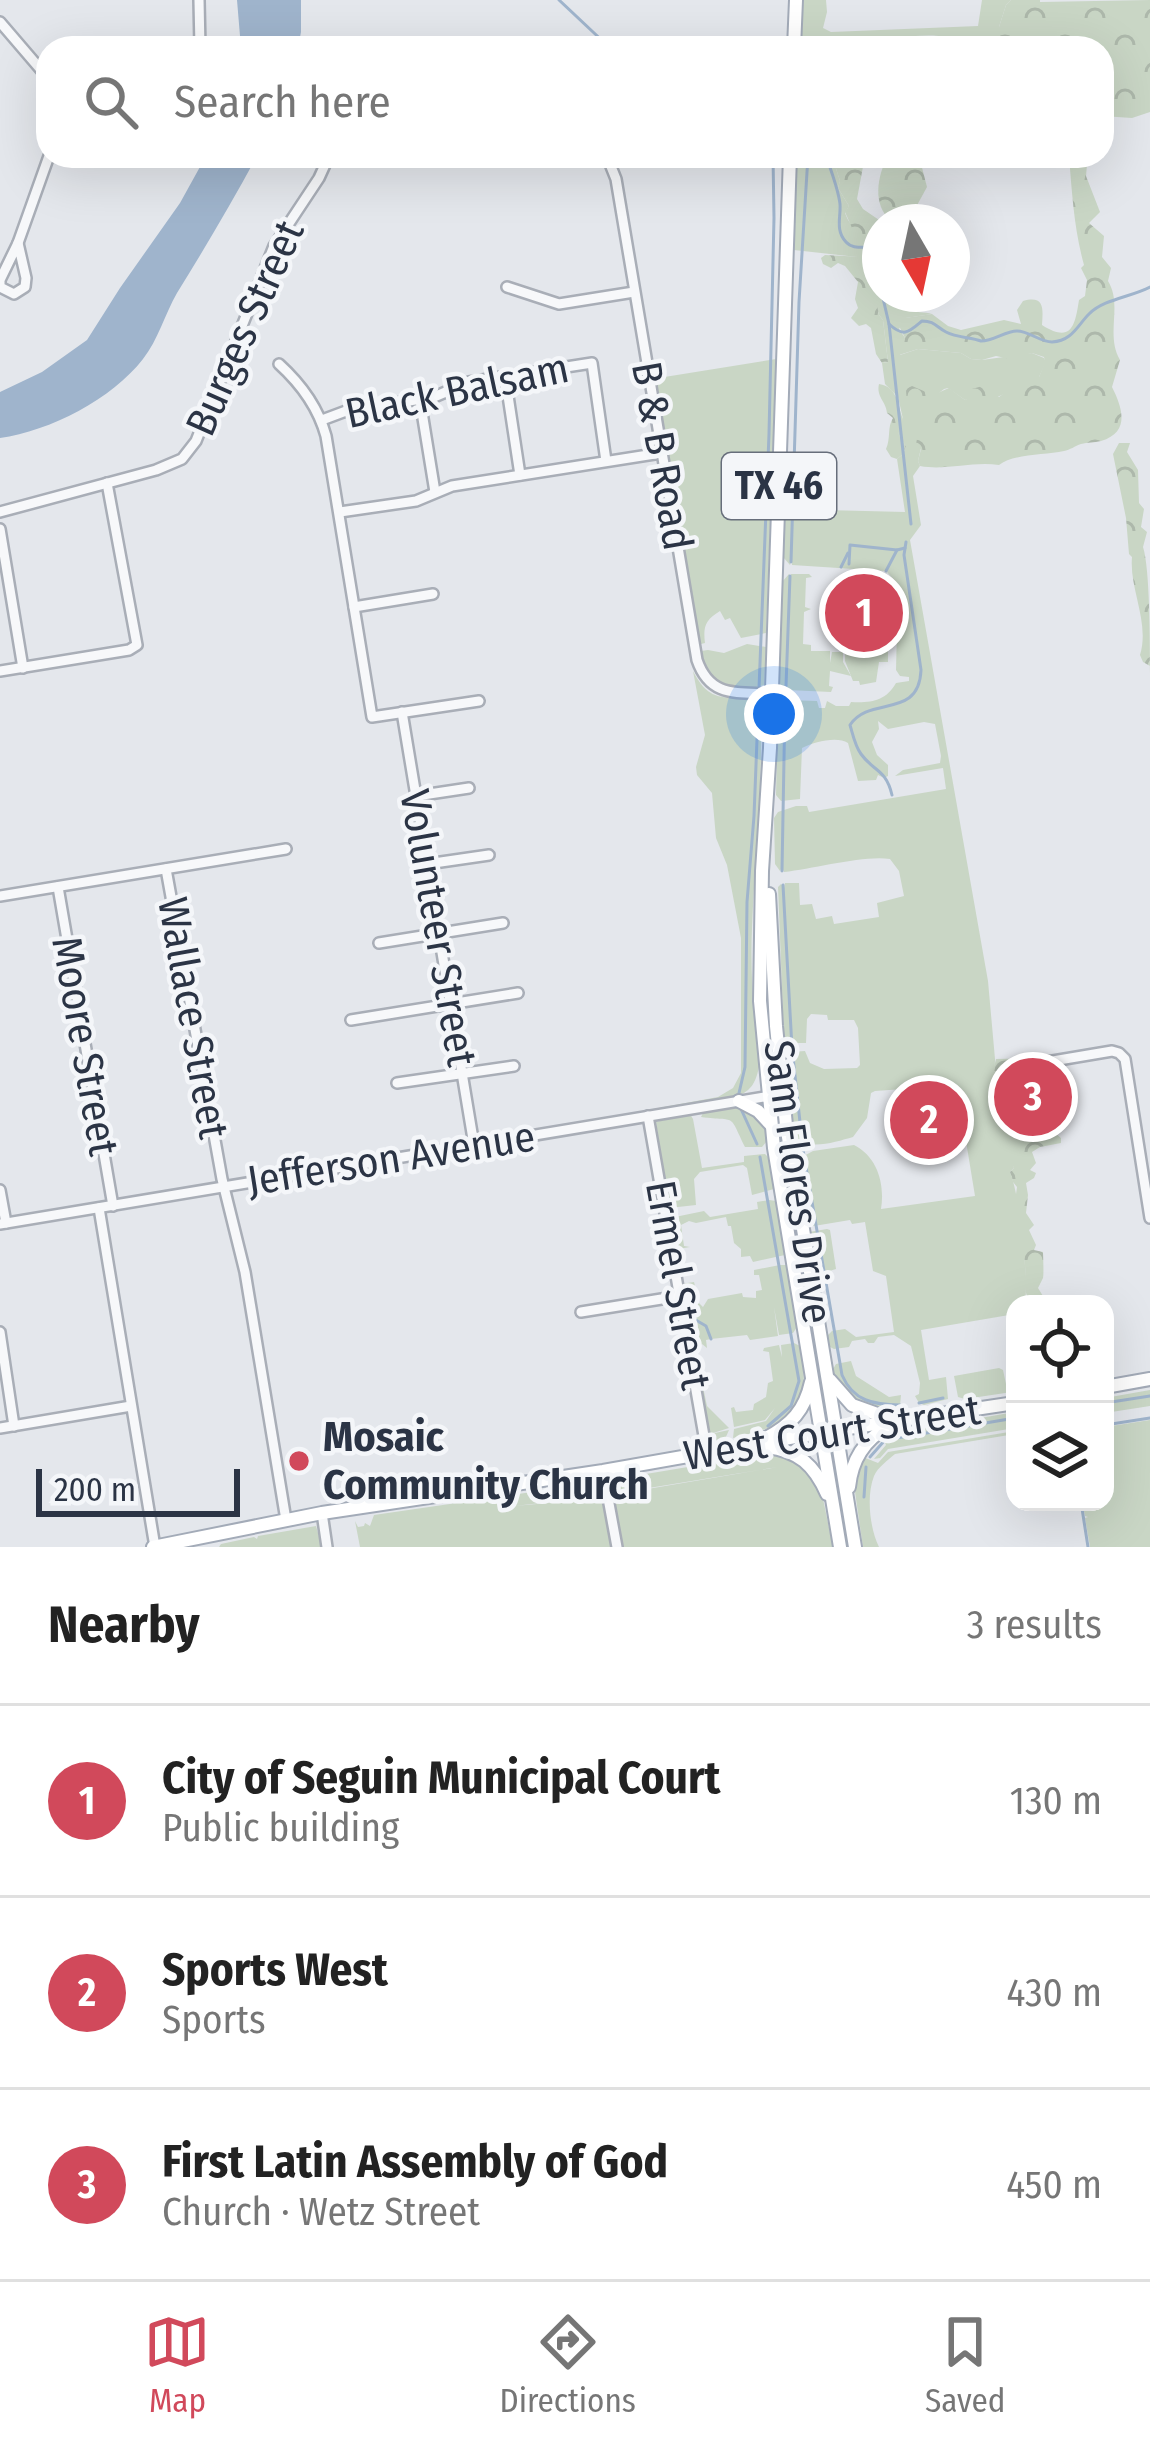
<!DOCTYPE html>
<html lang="en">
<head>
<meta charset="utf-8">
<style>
  body { margin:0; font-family:"Fira Sans Condensed",sans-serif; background:#f6f6f6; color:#222 }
  .controls { position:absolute; right:36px; bottom:36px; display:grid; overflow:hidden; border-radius:24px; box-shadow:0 12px 48px #0002 }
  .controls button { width:108px; height:108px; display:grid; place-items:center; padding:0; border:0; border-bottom:3px solid #e0e0e0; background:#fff; color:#222; font:60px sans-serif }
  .compass { position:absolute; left:862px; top:204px; width:108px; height:108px; border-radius:50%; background:#fff; box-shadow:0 12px 48px #0002; rotate:171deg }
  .scale { position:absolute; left:36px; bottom:30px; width:204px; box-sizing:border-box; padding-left:12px; border:6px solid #2b3445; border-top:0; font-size:33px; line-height:42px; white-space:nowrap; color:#2b3445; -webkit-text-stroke:9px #f4f6f9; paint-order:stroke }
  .you { position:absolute; left:774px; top:714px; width:42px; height:42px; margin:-30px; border:9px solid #fff; border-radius:50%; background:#1a73e8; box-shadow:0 0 0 18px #1a73e833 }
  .badge { display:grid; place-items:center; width:78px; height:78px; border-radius:50%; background:#d1495b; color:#fff; font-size:39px; font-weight:700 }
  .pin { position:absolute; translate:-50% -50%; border:6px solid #fff; box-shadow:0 3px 12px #0006 }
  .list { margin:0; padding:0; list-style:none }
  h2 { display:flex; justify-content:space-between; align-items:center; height:156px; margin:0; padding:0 48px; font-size:51px }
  h2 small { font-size:39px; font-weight:400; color:#767676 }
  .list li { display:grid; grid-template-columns:78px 1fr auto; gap:36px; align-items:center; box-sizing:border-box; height:192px; padding:0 48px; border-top:3px solid #e0e0e0 }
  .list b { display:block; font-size:45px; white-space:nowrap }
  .list p { margin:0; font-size:39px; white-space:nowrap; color:#767676 }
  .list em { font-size:39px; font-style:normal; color:#767676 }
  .icon { flex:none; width:66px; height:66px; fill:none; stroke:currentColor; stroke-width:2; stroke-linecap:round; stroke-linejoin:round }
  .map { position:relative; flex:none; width:1150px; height:1547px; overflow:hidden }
  .search { position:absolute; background:#fff; box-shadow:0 12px 48px #0002; left:36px; right:36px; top:36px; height:132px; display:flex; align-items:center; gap:30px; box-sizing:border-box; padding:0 42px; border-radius:36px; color:#767676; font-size:45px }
  .sheet { height:732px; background:#fff }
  nav { display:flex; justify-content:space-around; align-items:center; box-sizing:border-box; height:168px; border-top:3px solid #e0e0e0; background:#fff; font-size:33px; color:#767676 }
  nav a { display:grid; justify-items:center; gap:6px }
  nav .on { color:#d1495b }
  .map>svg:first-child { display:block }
  .green { fill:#c9d6c5 }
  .forest { fill:url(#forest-crowns) }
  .water { fill:#9fb4cc }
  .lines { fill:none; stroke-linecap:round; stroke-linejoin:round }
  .stream { stroke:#9fb4cc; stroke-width:3 }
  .minor-casing { stroke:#a9aeb7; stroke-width:14 }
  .major-casing { stroke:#a3abb8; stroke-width:16 }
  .minor { stroke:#f7f8fa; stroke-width:9 }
  .major { stroke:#fff; stroke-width:12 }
  .poi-dot { fill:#d1495b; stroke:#f4f6f9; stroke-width:4.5 }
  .labels { text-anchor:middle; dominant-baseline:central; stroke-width:9; stroke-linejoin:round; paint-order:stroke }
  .shield { fill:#f4f6f9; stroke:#676e7b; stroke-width:3 }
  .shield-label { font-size:39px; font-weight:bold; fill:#2b3445 }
  .street-label { font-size:42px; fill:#2b3445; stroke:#f4f6f9 }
  .poi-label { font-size:42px; font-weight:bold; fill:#2b3445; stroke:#f4f6f9; text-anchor:start }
</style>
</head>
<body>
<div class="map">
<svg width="1150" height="1547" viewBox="0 0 1150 1547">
  <defs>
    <pattern id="forest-crowns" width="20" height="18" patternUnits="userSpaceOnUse" patternTransform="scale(3)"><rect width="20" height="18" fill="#c9d6c5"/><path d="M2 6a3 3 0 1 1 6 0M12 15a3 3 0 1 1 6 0" fill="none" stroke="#adb8ab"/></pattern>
  </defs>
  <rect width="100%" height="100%" fill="#e4e7ec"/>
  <g class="green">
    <path d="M803,0H826L827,12L823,28L831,32L978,26L982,0H1011L1006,5L999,27L973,37V48H966C942,26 909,41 880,36L810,44L808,48H801Z"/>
    <path d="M797,156H832L840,181L838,188L849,206L845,213C851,229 859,231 874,237L880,235V294H898L895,297C899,315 918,310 932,314L906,318L899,329L905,338L900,355L918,349L961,353L971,359L982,360L1032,353L1044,358L1046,362L1039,377C1019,383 1020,386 1004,394C993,401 978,396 965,400L948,388L944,389L913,413L921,448L918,461L920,466L913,476L921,525L910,540L988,981L995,1059L994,1090L1002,1131L1014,1168L1010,1172C1019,1192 1029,1279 1025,1303L1015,1304V1314L921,1330L929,1380L946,1377L948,1399L924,1405L919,1403L915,1396L919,1394L920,1383L911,1346L894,1335L878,1337L874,1343H868L865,1339L852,1341L849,1347L834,1349L828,1346L826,1337L832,1331L845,1329L856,1337L894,1332L886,1276L873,1271L865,1222L852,1224L850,1220L814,1226L808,1225L799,1165L802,1157L813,1151L854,1145C878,1157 885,1185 881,1209L975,1196L963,1123L947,1119L954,1115L952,1111H946L942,1087L919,1091L918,1088L875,1091L871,1093L867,1118L853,1137C835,1142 803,1153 794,1133L786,1064V1059L791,1052L805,1051L810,1063L824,1069L857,1068L860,1065L858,1028L854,1020H828L827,1015L811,1014L807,1019L806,1043H793L784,1039L778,887L781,884L784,888L785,883H799L800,905L812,904L816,919L832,916L834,924L879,917L877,903L904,896L899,871L890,859C863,855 814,869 784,872L782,867L780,871L775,864L774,818L778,812L796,806H807L809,812L946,789L943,768L895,776L903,770L940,763L941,756L935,724L924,722L888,729L878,721L879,729L872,742L877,755L888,765V776L884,778L878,775L876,780L858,781L848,743C837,736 814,742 802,748L800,799L781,801L776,795L778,710L782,701L785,700V707L787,700L817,701L819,708H825L827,701L836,706H849L851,702C871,703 886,701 896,683L909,681V677L900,676L896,670L898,589L895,581L887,572L888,567L885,571L792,565V558L790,565L783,557L785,509L905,512L897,459L903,454L906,446C898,435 895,431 903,419L898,397L885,384L882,363L888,362L883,320L879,315L872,289L873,277L866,258L794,250Z"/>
    <path d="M776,359L766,633L741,638L730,618L725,620L720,611C705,620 703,627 705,643L697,645L652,379Z"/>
    <polygon points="789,574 790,580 791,574 809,574 812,577 806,578 805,607 811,609 804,612 803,644 811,645 811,651 830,651 830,663 832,652 843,652 843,662 851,676 830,671 829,686 833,687 831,692 787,690 787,682 785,690 779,684 782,582"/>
    <polygon points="846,614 856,614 855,637 871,635 872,628 881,628 881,643 888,644 888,662 879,662 876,682 860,685 859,681 853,681 845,661"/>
    <path d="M747,644L766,647L764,685C746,691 718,691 707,674C703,668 702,661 699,654L701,651L708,650L724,653Z"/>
    <path d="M693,671C714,713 734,687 761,707C763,781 755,854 752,928C750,974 754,1021 759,1067C756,1081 752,1091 737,1096L555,1127L718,1097L733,1088L741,1073V938L727,865L716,838L712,793L697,775L696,767L705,735Z"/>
    <path d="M734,1107C754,1106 765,1122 767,1141L762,1147H745C728,1112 738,1122 701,1117L704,1111Z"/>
    <polygon points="686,1115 690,1114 693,1119 702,1168 744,1162 744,1156 765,1154 769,1158 774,1189 752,1195 747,1168 743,1165 700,1172 694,1179 696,1205 669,1208 656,1122"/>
    <polygon points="786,1159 816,1341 812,1341 781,1160"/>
    <polygon points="769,1200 776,1201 785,1255 753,1262 750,1256 741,1257 741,1249 734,1243 731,1226 728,1226 726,1217 696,1223 689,1221 681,1225 684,1246 690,1247 678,1249 675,1247 670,1218 704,1211 710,1217 758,1209 757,1202"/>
    <polygon points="827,1229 830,1230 836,1269 816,1275 809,1232"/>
    <polygon points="780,1265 787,1265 797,1327 793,1333 779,1335 774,1307 778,1336 750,1340 747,1335 711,1339 706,1340 707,1348 702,1344 699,1346 701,1349 695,1350 681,1284 694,1282 695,1286 690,1287 693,1301 697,1301 703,1307 708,1299 742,1293 743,1297 756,1298 756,1291 762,1290 759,1275 754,1275 754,1270"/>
    <path d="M794,1343L800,1346C813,1412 793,1424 733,1438L734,1429L766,1421L775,1408L765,1420L734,1427L731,1408L734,1407L736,1412L753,1410L754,1404L766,1397L768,1383L773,1381L769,1352L763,1351L764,1348L779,1345L782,1357L781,1345Z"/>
    <polygon points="697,1357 700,1360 700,1373 707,1406 729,1428 710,1434 729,1430 725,1439 715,1441 708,1435 694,1360"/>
    <path d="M851,1361L856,1376L889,1397L901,1395L900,1406C871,1415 841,1400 832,1371L836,1364Z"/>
    <polygon points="999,1368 1003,1370 1006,1384 1013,1384 1012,1392 965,1399 958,1397 954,1376"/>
    <polygon points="1150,1390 1150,1406 1105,1413 1105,1398"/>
    <polygon points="1015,1412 1015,1428 888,1449 880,1458 874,1459 886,1445 882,1435 888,1434"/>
    <polygon points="1150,1420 1150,1547 1090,1547 1085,1518 1088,1517 1085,1516 1082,1502 1105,1502 1105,1427"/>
    <path d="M1015,1431V1434L895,1454C888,1460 878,1467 874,1476C866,1496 870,1529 879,1547H863L855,1492L863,1457L878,1463L888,1452Z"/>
    <polygon points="772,1453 789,1456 801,1463 801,1467 804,1467 822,1494 833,1547 620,1547 612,1495 778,1467 612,1494 616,1479"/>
    <polygon points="593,1483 600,1486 605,1496 514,1506 605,1498 611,1547 360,1547 355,1521 358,1527 364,1526 365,1523 370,1526 374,1515"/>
    <polygon points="316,1526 322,1547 219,1547 221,1544 254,1537 257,1539 258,1536"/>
  </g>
  <g class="forest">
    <polygon points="1011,0 1040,0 1040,2 1150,0 1150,112 1132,118 1102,116 1102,48 973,48 972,37 989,27 999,27 1006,5"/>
    <path d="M910,35C932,40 949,29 966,48H808L809,45C828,36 831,40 849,40C866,41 891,36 910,35Z"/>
    <polygon points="832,156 865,156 857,199 863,209 882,222 880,235 861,236 852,228 845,212 849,206 838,188 840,181"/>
    <path d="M888,156H919L927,187L909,220L891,221C872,205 877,176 888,156Z"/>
    <path d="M1069,156H1083L1087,165L1086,176L1100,212L1089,223L1104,236L1102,257L1111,268L1108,281C1123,305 1105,334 1120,360L1112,387C1123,409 1130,432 1101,441C1094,443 1088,442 1081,444C1075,446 1070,450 1064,451C1045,455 1013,454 999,465C972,461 946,471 920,466L918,461L921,449L916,444L917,439C911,429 906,400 906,388L912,386L933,395L949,388L965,400L972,397V389L986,385L999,397L1026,376L1039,377L1045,362L1044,357L1032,353L1010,359L996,356L982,360L971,359L961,353L918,349L899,355L901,342L905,338L897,322L905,318L932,314L948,326L961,330L1004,320L1021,324L1017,310L1023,301C1045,295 1043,309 1042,325C1072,344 1075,325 1079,300L1085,296L1087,280L1081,268L1084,265C1074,229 1072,193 1069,156Z"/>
    <polygon points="825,255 864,257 864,264 869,266 879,315 883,320 888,362 882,363 876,354 871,328 866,324 859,326 851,318 858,308 855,299 858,282 845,266 838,263 831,268 823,264 821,258"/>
    <path d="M879,384C898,387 897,404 903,419C900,435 894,429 906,446L903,454L897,459L891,457L886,449C891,438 887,427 893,418L887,413C886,401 876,397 879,384Z"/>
    <path d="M1119,443H1130L1127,452L1138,470L1139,503L1144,509L1141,527L1147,532L1143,547C1150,568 1150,644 1150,674V666L1143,662L1140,655C1150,622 1129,589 1132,557L1129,554L1126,518L1113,454Z"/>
    <polygon points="706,744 710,745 717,754 715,763 720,767 722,780 716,789 699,772 701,764 709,762 702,752 702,746"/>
    <path d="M1039,1058L1005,1068L1002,1088C1007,1092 1018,1125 1022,1136L1055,1133L1061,1138V1143L1040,1147L1032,1152L1036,1163L1030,1170L1036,1173L1034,1178L1026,1183L1028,1195L1026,1213L1034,1225L1029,1230L1036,1245L1034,1250L1043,1252C1043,1253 1044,1274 1043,1278L1038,1288L1048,1304H1023L1027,1296C1023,1285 1026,1278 1025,1266C1023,1241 1012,1213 1017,1187L1013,1182L1010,1172L1014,1168C999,1141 997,1103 993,1071L996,1059Z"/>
  </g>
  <g class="water">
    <polygon points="237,0 301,0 301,32 298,48 241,48"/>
    <path d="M206,156H257C232,202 205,248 177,293C165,314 158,340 143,359C112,399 50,431 0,438V392L42,372L87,340L120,288L180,203Z"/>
  </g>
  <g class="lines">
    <g class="stream">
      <polyline points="559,0 610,48"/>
      <path d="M826,156C831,171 838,188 840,204C841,217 835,230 846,242C853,250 865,246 873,248L880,280"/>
      <polyline points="882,294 889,324 911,524"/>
      <path d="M889,324C904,338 909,332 922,321C935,321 936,327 946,332C957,338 971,337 981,341C994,341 1005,331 1017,331C1029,331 1040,342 1052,342C1072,341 1077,326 1089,314C1104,299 1131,297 1150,287"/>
      <polyline points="791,562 799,302 808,156"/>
      <polyline points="849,564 850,545 897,550"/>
      <polyline points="841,567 848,553"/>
      <polyline points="886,571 897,550 905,548"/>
      <polyline points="786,686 790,576"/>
      <path d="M892,795C886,769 874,772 861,754C855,746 853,735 850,725C870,695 919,720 921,670L904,555L906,542"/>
      <polyline points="782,871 785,703"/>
      <path d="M783,885L792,1048L803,1150L842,1375C853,1401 874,1405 900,1405"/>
      <polyline points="739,1093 745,1067 747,902 754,816 769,434 774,218 773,156"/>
      <polyline points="741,1109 757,1144"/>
      <polyline points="760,1157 799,1381 791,1406 768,1426"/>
      <polyline points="694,1319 706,1326 711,1339"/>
      <polyline points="919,1403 943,1398"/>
      <polyline points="1105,1403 1150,1396"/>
      <polyline points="1105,1425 1150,1418"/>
      <polyline points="870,1457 885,1440 1015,1418"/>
      <polyline points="864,1497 866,1467"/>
      <polyline points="1081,1502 1088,1547"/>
    </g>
    <defs>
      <g id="minor">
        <polyline points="199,0 200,48"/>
        <polyline points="0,22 48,78"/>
        <path d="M610,164L616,179L697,660C710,698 737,692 771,694"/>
        <polygon points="18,243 26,278 25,287 14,294 0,287 0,280"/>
        <polyline points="18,243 49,156"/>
        <polyline points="507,287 559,304 634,292"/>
        <path d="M279,364C301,384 318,407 326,436L372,717L479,701"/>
        <polyline points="505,376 520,475"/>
        <polyline points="420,400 435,492"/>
        <polyline points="322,420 346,411 434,397 469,382 592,363 606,461"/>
        <polyline points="0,512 156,470 182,459 196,441 274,246 319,178 329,156"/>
        <polyline points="340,512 416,501 452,486 661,453"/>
        <polyline points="0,529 23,668"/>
        <polyline points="354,607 433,594"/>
        <polyline points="0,671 129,650 137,645 107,483"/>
        <polyline points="402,712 474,1145"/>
        <polyline points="416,796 469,788"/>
        <polyline points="427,864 489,855"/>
        <polyline points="166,869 222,1179 245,1272 286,1520"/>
        <polyline points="58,887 113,1206"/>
        <polyline points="0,896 286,849"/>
        <polyline points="379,943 503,923"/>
        <polyline points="351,1020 518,993"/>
        <polyline points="1024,1075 1028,1067 1035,1064 1112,1051 1119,1053 1125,1059 1150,1218"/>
        <polyline points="397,1083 514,1066"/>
        <polyline points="648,1116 707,1453"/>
        <polyline points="0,1190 6,1223"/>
        <polyline points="99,1208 155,1547"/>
        <polyline points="0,1224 782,1094"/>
        <polyline points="581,1312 680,1296"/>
        <polyline points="0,1332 14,1426"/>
        <polyline points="0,1428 131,1406"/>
        <polyline points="603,1471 617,1547"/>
        <polyline points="322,1513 327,1547"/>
      </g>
      <g id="major">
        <polyline points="794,48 796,0"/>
        <polyline points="790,156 770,748 762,871 760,1001 774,1148 840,1547"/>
        <polyline points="769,894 776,1026 786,1125 855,1547"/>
        <polyline points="739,1101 758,1111 771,1125"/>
        <polyline points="830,1380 852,1405 891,1419"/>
        <polyline points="1105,1387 1150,1379"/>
        <path d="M766,1438C791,1425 805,1410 811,1382"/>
        <path d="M767,1447C799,1451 814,1465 827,1494"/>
        <path d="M849,1487C852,1459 864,1441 888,1426"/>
        <polyline points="153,1547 322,1513 603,1471 835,1430 1015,1403"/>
      </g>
    </defs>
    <use href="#minor" class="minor-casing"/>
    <use href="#major" class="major-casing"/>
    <use href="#minor" class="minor"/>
    <use href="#major" class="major"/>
  </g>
  <circle class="poi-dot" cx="299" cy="1461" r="12"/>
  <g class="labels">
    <rect class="shield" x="722" y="453" width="114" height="66" rx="9"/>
    <g class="shield-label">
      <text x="779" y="486">TX 46</text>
    </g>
    <g class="street-label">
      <text transform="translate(245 328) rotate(-66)">Burges Street</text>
      <text transform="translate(457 391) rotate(-12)">Black Balsam</text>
      <text transform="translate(662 456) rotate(80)">B &amp; B Road</text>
      <text transform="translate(438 928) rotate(80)">Volunteer Street</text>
      <text transform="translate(193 1018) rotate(80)">Wallace Street</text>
      <text transform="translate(85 1046) rotate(80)">Moore Street</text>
      <text transform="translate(391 1159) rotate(-9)">Jefferson Avenue</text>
      <text transform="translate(798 1182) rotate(82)">Sam Flores Drive</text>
      <text transform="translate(678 1285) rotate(80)">Ermel Street</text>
      <text transform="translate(832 1433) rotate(-9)">West Court Street</text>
    </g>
    <g class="poi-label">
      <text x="323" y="1437">Mosaic<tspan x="323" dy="48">Community Church</tspan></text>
    </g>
  </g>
</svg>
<div class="controls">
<button><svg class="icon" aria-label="locate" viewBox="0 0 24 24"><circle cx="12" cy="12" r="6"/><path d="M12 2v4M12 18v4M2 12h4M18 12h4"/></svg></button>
<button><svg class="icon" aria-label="layers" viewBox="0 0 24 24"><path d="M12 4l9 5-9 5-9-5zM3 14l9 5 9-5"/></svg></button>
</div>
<svg class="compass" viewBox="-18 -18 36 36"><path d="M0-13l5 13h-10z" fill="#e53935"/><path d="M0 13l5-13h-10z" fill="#767676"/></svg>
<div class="scale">200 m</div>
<div class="you"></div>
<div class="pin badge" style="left:864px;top:613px">1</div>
<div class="pin badge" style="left:929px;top:1120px">2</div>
<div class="pin badge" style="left:1033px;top:1097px">3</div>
<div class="search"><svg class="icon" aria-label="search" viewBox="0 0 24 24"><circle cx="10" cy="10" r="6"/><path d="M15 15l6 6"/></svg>Search here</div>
</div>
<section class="sheet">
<h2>Nearby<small>3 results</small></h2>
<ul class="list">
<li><span class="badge">1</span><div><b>City of Seguin Municipal Court</b><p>Public building</p></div><em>130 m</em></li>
<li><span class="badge">2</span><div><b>Sports West</b><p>Sports</p></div><em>430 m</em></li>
<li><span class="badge">3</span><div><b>First Latin Assembly of God</b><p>Church · Wetz Street</p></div><em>450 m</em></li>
</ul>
</section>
<nav>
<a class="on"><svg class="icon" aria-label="map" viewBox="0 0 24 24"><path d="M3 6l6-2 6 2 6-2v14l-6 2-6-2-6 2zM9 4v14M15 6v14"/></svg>Map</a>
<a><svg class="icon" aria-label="directions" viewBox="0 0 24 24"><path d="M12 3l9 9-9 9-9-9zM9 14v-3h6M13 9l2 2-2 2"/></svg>Directions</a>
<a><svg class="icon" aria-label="saved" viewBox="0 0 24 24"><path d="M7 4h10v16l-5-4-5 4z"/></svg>Saved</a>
</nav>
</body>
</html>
